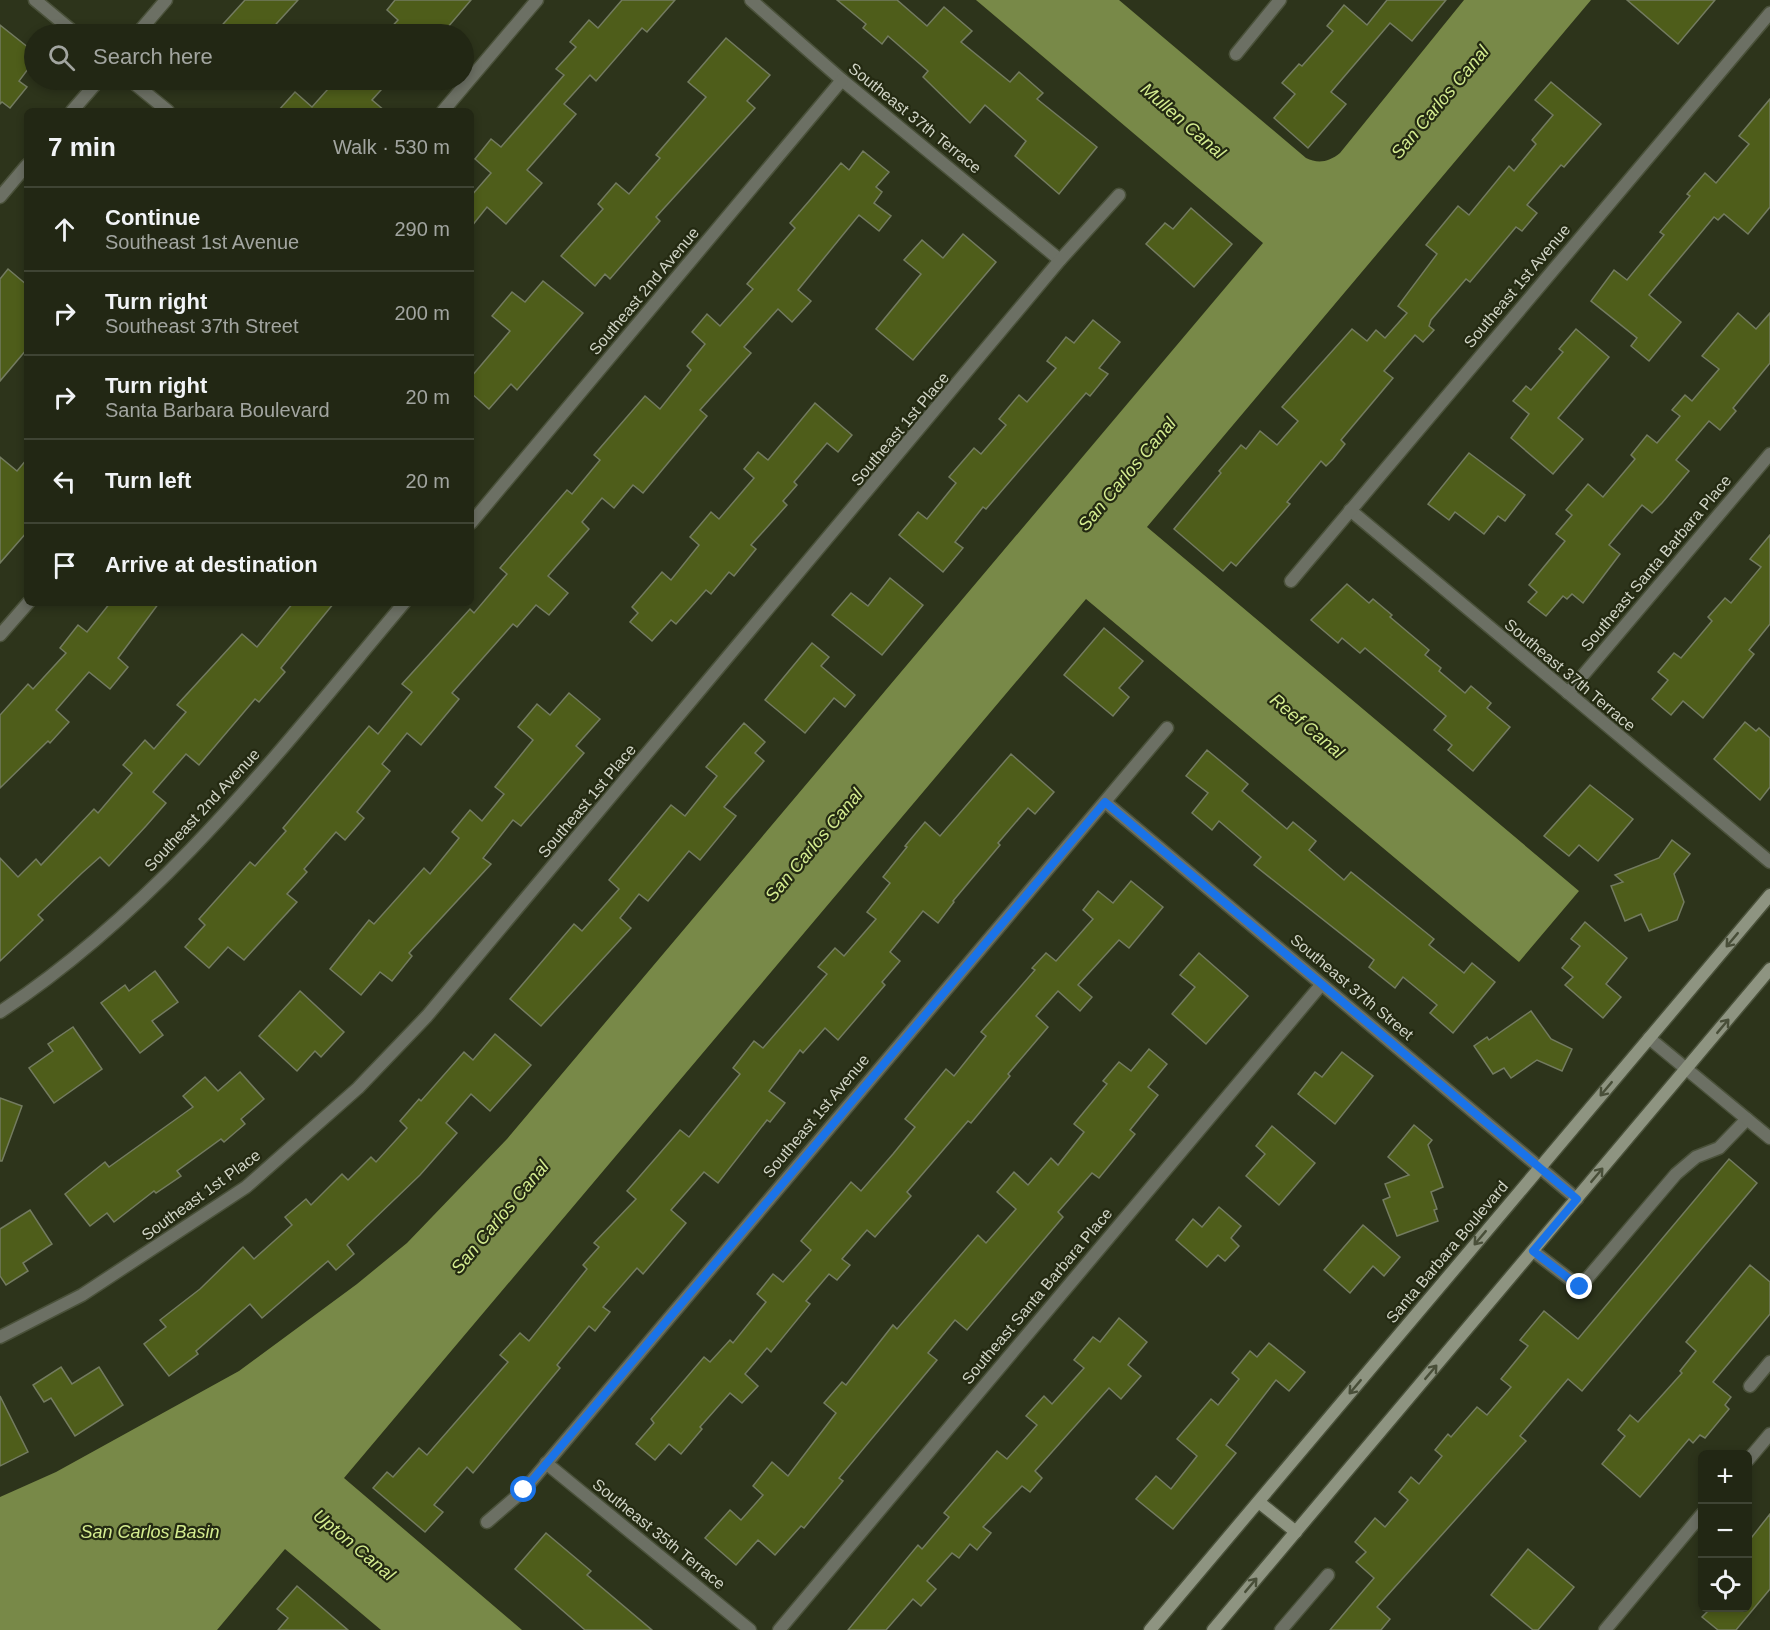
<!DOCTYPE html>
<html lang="en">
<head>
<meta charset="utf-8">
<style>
  body { margin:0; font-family:Helvetica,sans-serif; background:#2e3322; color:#f1f3f6 }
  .controls { position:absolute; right:18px; bottom:18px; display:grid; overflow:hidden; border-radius:9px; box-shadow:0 3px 9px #0003 }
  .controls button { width:54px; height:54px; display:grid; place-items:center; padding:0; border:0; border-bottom:2px solid #3f4434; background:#222714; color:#f1f3f6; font:30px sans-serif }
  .stop { position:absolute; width:18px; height:18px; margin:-14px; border:4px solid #1a73e8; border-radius:50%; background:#fff }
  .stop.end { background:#1a73e8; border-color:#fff; box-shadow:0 2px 6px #0008 }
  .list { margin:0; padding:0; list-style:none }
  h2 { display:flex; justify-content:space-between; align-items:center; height:78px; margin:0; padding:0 24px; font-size:26px }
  h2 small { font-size:20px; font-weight:400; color:#a2a5a0 }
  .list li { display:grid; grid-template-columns:39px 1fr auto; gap:18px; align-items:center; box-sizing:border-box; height:84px; padding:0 24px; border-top:2px solid #3f4434 }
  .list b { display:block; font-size:22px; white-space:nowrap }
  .list p { margin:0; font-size:20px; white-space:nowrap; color:#a2a5a0 }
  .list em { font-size:20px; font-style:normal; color:#a2a5a0 }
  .icon { flex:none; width:33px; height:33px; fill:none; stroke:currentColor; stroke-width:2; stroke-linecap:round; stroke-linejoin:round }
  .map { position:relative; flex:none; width:1770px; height:1630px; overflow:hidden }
  .search { position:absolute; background:#222714; box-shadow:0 3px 9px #0003; left:24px; top:24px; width:450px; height:66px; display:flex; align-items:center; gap:15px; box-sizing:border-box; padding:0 21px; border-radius:33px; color:#a2a5a0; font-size:22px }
  .panel { position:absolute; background:#222714; box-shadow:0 3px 9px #0003; left:24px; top:108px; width:450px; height:498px; border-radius:9px }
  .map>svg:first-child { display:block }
  .water { fill:#788948 }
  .building { fill:#4e5d1a; stroke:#737b60; stroke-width:1.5 }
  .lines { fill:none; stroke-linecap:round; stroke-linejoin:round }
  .lane-casing { stroke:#4a513a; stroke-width:15 }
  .street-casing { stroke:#4a513a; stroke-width:15 }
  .secondary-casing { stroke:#4a513a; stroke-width:15 }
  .lane { stroke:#6c7064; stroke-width:12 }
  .street { stroke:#6c7064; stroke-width:12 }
  .secondary { stroke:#8e9481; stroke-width:12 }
  .oneway { stroke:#494f39 }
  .route { stroke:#1a73e8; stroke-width:8 }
  .labels { text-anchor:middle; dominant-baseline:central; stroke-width:4.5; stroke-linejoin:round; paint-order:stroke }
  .street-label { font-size:16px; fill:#d0d4c6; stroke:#242a12 }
  .water-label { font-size:18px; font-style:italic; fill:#d5ed90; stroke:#242a12 }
</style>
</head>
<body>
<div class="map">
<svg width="1770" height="1630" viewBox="0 0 1770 1630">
  <rect width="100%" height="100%" fill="#2d341b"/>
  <path class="water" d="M976,0H1119L1306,158C1318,164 1329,162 1340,153L1464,0H1591L1147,527L1579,891L1519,962L1086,599L344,1478L522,1630H381L285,1549L217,1630H0V1497L56,1472L239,1371L357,1284L407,1243L507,1139L1263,243Z"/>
  <g class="building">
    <polygon points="245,0 298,0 267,34 214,34"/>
    <polygon points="395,0 471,0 442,34 385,34 398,20 387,10"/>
    <polygon points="622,0 675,0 647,32 642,28 596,81 590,75 564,104 576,114 527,170 542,183 506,224 487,207 471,227 471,196 491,173 475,159 491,139 501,147 564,75 556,69 576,47 570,42 589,20 598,28"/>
    <polygon points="837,0 897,0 927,26 944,7 972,31 961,42 1010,82 1019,72 1043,93 1037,99 1097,147 1059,194 1015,156 1026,141 985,105 970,123 923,77 928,71 888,36 882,44 863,28 866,24"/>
    <polygon points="1387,0 1446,0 1412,41 1390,23 1331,92 1346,104 1308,148 1274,118 1295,94 1282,83 1299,64 1302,66 1333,31 1327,26 1344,5 1367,25"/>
    <polygon points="1627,0 1715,0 1678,44"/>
    <polygon points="0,25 34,52 34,61 19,81 27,87 10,108 2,102 0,104"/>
    <polygon points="726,38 770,75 747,101 755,108 656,217 660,221 610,279 605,274 595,286 561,256 603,209 598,204 616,183 629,194 660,158 656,155 706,97 688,82"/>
    <polygon points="336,80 390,80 372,100 385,111 278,111 295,92 312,107"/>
    <polygon points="1551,82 1601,124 1564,167 1561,165 1527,205 1537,213 1522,231 1516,227 1470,282 1466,279 1431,320 1429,326 1434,330 1423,342 1415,335 1384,371 1393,378 1341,440 1345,444 1333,459 1326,466 1321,461 1287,502 1290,504 1236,566 1231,562 1223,571 1174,529 1221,473 1219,471 1241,445 1246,449 1260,431 1277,445 1298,421 1282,407 1352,329 1367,341 1376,330 1385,338 1407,313 1398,306 1437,254 1426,245 1458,206 1469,215 1509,166 1514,171 1536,144 1532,140 1553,115 1535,100"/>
    <polygon points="1770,99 1770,207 1748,234 1724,214 1718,220 1714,217 1649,295 1681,322 1649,361 1631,346 1637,338 1591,301 1614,270 1627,280 1664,235 1660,232 1690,196 1687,194 1705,173 1716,183 1749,144 1739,136"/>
    <polygon points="863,151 889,172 876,187 882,192 874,203 891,216 879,231 859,215 798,290 811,301 792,322 778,309 744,347 751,353 700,410 707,416 643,493 633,485 614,508 602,498 582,522 589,529 548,576 568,593 549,615 536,605 517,627 513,624 452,693 459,699 421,745 407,733 382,764 390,771 357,812 364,818 345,840 336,832 304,869 307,872 287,894 297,902 244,960 228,947 209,968 185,947 205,925 199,919 250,862 255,866 286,831 283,828 369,726 378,734 412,692 402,684 470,609 474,613 507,574 500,568 567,490 572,494 600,460 594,455 645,396 660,409 691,370 687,366 705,344 692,332 707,314 720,326 753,289 747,284 795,228 790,223 810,200 841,163 849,170"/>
    <polygon points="1191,208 1232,244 1194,287 1146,244 1165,223 1173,229"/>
    <polygon points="963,234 996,262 913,360 876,329 921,274 904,260 922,240 943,258"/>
    <polygon points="8,269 27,285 27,349 0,381 0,279"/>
    <polygon points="543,281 583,313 517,390 511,384 489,409 471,393 471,377 510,331 492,316 512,292 525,302"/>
    <polygon points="1738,313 1756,329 1770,313 1770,363 1733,408 1736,411 1720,430 1709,421 1676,460 1689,471 1662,503 1652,513 1642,505 1609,545 1620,554 1583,603 1572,594 1567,599 1563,596 1546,616 1528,602 1537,592 1529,585 1565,541 1556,534 1572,515 1566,510 1588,484 1603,497 1635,459 1631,455 1647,435 1657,443 1680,416 1672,410 1685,395 1692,401 1719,369 1702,356"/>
    <polygon points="1093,320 1120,342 1099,368 1108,374 1090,396 1086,393 986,509 983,507 955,542 963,548 943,572 899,535 918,512 927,519 956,483 949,477 974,448 981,454 1006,425 999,419 1019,395 1027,402 1056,368 1047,361 1066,337 1074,343"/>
    <polygon points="1576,329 1609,357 1558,418 1583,439 1553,474 1511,438 1529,414 1513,401 1526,386 1531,390 1563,352 1559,349"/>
    <polygon points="815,403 852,435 838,452 827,443 794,482 797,485 783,501 787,505 751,545 756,549 734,576 729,572 711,594 706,590 676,624 671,620 652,641 630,622 638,613 632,607 662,572 671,580 699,545 690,537 711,512 719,519 754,478 744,469 758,452 768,460"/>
    <polygon points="1469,453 1525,495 1505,521 1498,516 1484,534 1455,512 1449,520 1428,504"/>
    <polygon points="0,457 17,471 27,459 27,532 0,563"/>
    <polygon points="1770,535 1770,624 1749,650 1754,654 1703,718 1683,701 1671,715 1652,699 1668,680 1658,672 1674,653 1681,658 1712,621 1708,617 1725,598 1731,603 1761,567 1750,559"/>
    <polygon points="890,578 923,605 882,655 832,615 851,593 868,606"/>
    <polygon points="1347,584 1369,603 1373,599 1392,615 1390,617 1429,650 1425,655 1441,668 1439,671 1465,693 1471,686 1491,703 1487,708 1510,727 1473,771 1448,750 1452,745 1434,730 1446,716 1365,648 1360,653 1342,638 1338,643 1311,620"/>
    <polygon points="110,603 159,603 118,658 128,667 110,689 89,672 56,710 69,722 50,743 48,741 0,788 0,715 28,684 33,689 66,653 60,648 78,625 87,632"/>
    <polygon points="293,603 334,603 281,668 285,672 259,702 255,699 199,765 186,754 153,792 166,803 146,826 109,866 100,857 82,873 38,915 43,920 0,961 0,858 18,877 36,859 41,865 94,809 98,813 132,773 123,765 145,740 154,749 186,712 177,705 242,634 257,647"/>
    <polygon points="1104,628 1143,661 1119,688 1129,697 1113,716 1064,675"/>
    <polygon points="812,643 829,657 821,666 855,695 845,707 834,698 805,733 765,700"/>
    <polygon points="569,693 600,719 576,746 584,753 521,826 513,820 483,858 491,864 409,953 412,956 392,981 380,972 361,995 330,969 369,920 374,924 424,868 430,874 459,838 452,832 470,810 482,821 504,794 495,787 533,740 518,727 537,704 550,715"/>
    <polygon points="1745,722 1756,731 1759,728 1770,738 1770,787 1760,800 1714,759"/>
    <polygon points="744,723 765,742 755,753 764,761 724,807 736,816 700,860 689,851 648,901 639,894 620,918 631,928 541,1026 510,999 574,924 582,931 619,889 609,880 671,805 685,816 717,776 706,767"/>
    <polygon points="1207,750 1248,784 1242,791 1287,829 1293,822 1316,841 1309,850 1344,880 1351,872 1434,939 1429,945 1464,973 1472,963 1495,982 1453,1033 1430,1013 1437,1005 1403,977 1395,988 1369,967 1374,960 1254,865 1261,857 1219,821 1212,830 1192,813 1208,793 1186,776"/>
    <polygon points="1011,754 1054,792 1035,814 1028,808 998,843 1000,845 953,901 954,902 938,923 923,911 890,952 900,961 882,982 885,985 838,1040 825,1028 803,1053 800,1050 769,1091 785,1103 770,1122 767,1120 718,1183 704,1172 671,1210 686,1223 643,1274 637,1268 603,1307 610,1312 595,1331 589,1326 557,1365 560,1368 473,1473 467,1467 434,1505 443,1512 425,1532 373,1488 387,1472 393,1477 419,1448 427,1455 508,1362 500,1355 520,1333 529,1341 587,1269 583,1265 599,1247 594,1243 636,1199 627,1191 680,1130 689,1137 740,1074 733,1068 754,1041 763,1048 827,974 818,967 835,948 844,956 876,919 867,912 890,883 883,877 907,847 905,846 925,822 940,836"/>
    <polygon points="1590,785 1633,819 1598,861 1579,845 1569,856 1544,836"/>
    <polygon points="1672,840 1690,854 1674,874 1684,902 1677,920 1649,931 1641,914 1625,921 1611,886 1623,882 1615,875 1659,858"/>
    <polygon points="1131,881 1163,907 1129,948 1119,940 1078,985 1092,997 1080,1011 1058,991 1036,1016 1048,1027 1008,1074 1010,1076 971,1123 968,1121 907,1192 911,1196 875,1237 867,1230 842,1259 850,1265 837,1280 829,1274 806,1301 810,1304 771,1352 767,1348 745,1374 758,1386 742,1403 730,1393 700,1427 702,1429 681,1454 669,1444 655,1460 636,1444 654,1423 651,1419 704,1357 710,1362 730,1340 733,1343 766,1302 757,1294 773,1274 783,1282 811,1250 801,1241 851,1182 861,1191 893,1154 915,1127 905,1119 946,1069 954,1076 986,1036 981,1032 1035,970 1032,968 1046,953 1056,961 1093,919 1083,910 1098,891 1113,903"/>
    <polygon points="1585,922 1627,958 1606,984 1621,997 1603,1018 1565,985 1573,977 1562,968 1580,946 1571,939"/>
    <polygon points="1199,953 1248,996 1206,1044 1172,1014 1195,987 1180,975"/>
    <polygon points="155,971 178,1002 152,1021 163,1035 140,1053 101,1003 125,985 129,991"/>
    <polygon points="300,991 344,1032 321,1057 315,1051 297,1071 259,1036"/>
    <polygon points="1531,1011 1551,1039 1572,1049 1562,1071 1537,1060 1511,1078 1504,1068 1493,1074 1474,1046 1487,1037 1489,1040"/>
    <polygon points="73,1027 102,1069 54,1103 29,1068 53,1051 48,1044"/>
    <polygon points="495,1034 531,1065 490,1111 471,1094 446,1123 457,1133 420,1175 347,1245 354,1254 336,1270 328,1261 262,1318 250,1304 196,1351 198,1354 169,1376 144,1344 166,1327 160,1320 200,1289 243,1247 254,1259 292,1225 285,1217 306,1199 311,1205 342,1174 348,1180 371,1157 376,1162 407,1128 400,1121 419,1099 421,1101 464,1052 473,1060"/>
    <polygon points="1149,1049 1167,1064 1148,1087 1158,1095 1130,1130 1135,1134 1099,1178 1092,1173 1058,1212 1063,1217 967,1330 955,1320 928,1353 937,1360 839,1478 843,1481 804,1528 801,1526 775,1555 758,1540 736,1565 705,1538 730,1510 741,1520 763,1495 753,1486 772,1462 788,1476 836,1413 824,1403 842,1382 846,1385 893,1325 897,1329 978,1235 986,1243 1016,1209 997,1192 1014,1172 1028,1185 1051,1158 1058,1165 1084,1132 1074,1124 1107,1084 1103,1081 1119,1062 1131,1071"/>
    <polygon points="1342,1052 1373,1076 1335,1124 1298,1094 1315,1072 1322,1077"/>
    <polygon points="240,1072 264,1099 241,1119 245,1124 224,1142 221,1139 177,1171 181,1176 156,1193 154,1191 114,1222 107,1213 90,1226 65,1194 105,1162 109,1167 193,1107 183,1096 205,1077 218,1091"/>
    <polygon points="0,1098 22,1106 2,1161 0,1161"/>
    <polygon points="1414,1125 1432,1140 1428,1145 1443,1187 1431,1192 1437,1209 1434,1210 1438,1221 1397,1236 1383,1200 1390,1197 1385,1184 1409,1175 1388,1157"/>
    <polygon points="1272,1126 1315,1163 1279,1205 1246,1176 1265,1154 1256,1146"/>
    <polygon points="1729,1159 1757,1183 1582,1391 1568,1379 1520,1436 1526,1441 1377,1607 1390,1619 1381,1630 1330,1630 1374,1578 1356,1562 1366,1552 1355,1542 1375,1518 1385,1527 1408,1500 1399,1492 1411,1477 1419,1484 1442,1456 1435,1450 1448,1434 1451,1437 1477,1407 1487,1415 1511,1387 1501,1379 1528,1346 1520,1340 1544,1311 1578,1339"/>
    <polygon points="1219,1207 1241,1226 1231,1238 1239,1246 1225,1261 1218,1255 1207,1267 1176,1240 1193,1219 1202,1227"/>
    <polygon points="30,1210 52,1244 23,1263 28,1271 6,1285 0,1276 0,1229"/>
    <polygon points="1363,1225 1400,1257 1384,1276 1373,1266 1350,1293 1324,1270"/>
    <polygon points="1750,1265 1770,1282 1770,1314 1713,1382 1731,1397 1725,1405 1729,1409 1705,1438 1700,1435 1693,1443 1689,1439 1640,1497 1602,1464 1625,1436 1618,1430 1630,1415 1638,1422 1682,1373 1680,1371 1696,1351 1686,1342"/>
    <polygon points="1119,1318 1147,1342 1128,1365 1141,1376 1121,1399 1109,1388 1035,1471 1042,1478 1030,1492 1022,1486 983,1527 991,1533 977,1550 970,1544 959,1558 952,1553 927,1581 936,1589 921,1606 913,1599 886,1630 848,1630 918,1545 922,1549 949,1517 944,1513 997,1451 1007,1459 1037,1425 1026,1416 1044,1396 1052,1404 1084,1368 1074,1360 1093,1337 1100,1342"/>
    <polygon points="1269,1343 1305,1372 1289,1391 1276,1380 1226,1445 1236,1453 1173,1529 1136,1499 1156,1476 1171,1489 1197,1456 1177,1439 1211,1399 1218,1405 1239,1379 1232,1373 1250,1351 1257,1357"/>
    <polygon points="61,1367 72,1384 99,1367 123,1405 75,1436 51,1398 44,1402 33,1385"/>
    <polygon points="0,1396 28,1452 0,1466"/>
    <polygon points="1770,1514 1770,1589 1736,1630 1718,1630 1702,1617 1711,1608 1748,1608 1748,1542"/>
    <polygon points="546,1533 591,1571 587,1575 652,1630 585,1630 515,1569"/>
    <polygon points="1528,1549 1574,1587 1538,1630 1533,1630 1491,1595"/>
    <polygon points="297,1586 348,1630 278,1630 288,1618 277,1609"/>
  </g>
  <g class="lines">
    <defs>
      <g id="lane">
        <polyline points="1533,1251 1580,1287 1676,1174 1696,1157 1719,1148 1747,1119"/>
        <polyline points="1750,1386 1770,1362"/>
        <polyline points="1281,1630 1328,1575"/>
      </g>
      <g id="street">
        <polyline points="35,0 76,34"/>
        <polyline points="751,0 842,80 1060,260"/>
        <polyline points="137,34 166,0"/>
        <polyline points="1236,54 1280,0"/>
        <polyline points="130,80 168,111"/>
        <polyline points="72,111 99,80"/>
        <polyline points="443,111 537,0"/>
        <polyline points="0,197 27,165"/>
        <polyline points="1350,510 1770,862"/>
        <polyline points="471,523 842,80"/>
        <polyline points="1291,581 1770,13"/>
        <polyline points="0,635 28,603"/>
        <polyline points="1568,693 1770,454"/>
        <polyline points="1105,802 1577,1199"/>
        <path d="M0,1012C161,906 281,749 404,603"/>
        <polyline points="1649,1038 1770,1138"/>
        <polyline points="0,1337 82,1295 246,1187 358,1088 427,1016 1060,260 1119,195"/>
        <polyline points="1748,1460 1770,1434"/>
        <polyline points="546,1463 750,1630"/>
        <polyline points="487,1522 524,1490 1167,728"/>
        <polyline points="779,1630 1321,985"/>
        <polyline points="1605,1630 1702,1514"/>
      </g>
      <g id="secondary">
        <polyline points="1260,1503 1296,1532"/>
        <polyline points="1150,1630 1770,895"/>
        <polyline points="1213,1630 1770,969"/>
      </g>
    </defs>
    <use href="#lane" class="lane-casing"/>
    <use href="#street" class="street-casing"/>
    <use href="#secondary" class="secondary-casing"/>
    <use href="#lane" class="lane"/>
    <use href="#street" class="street"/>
    <use href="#secondary" class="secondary"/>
  </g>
  <defs><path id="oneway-shaft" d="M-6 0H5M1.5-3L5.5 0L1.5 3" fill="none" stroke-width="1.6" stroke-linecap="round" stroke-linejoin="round" transform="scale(1.5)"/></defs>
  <g class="oneway">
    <use href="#oneway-shaft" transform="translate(1732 940) rotate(130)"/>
    <use href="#oneway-shaft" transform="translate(1723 1026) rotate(-50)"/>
    <use href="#oneway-shaft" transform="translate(1606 1089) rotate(130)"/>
    <use href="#oneway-shaft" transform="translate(1597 1175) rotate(-50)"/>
    <use href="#oneway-shaft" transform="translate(1480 1238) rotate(130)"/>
    <use href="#oneway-shaft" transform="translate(1431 1372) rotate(-50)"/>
    <use href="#oneway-shaft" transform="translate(1355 1387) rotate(130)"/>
    <use href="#oneway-shaft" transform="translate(1251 1585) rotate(-50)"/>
  </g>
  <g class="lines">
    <polyline class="route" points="524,1490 1105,802 1577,1199 1533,1251 1580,1287"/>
  </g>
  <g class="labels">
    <g class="street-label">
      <text transform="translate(915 118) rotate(39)">Southeast 37th Terrace</text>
      <text transform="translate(1517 286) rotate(-50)">Southeast 1st Avenue</text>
      <text transform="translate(644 291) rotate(-50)">Southeast 2nd Avenue</text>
      <text transform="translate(900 429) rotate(-50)">Southeast 1st Place</text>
      <text transform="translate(1656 563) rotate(-50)">Southeast Santa Barbara Place</text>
      <text transform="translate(1570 675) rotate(40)">Southeast 37th Terrace</text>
      <text transform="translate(587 801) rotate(-50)">Southeast 1st Place</text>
      <text transform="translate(202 810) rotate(-47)">Southeast 2nd Avenue</text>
      <text transform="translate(1352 987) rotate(40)">Southeast 37th Street</text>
      <text transform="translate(816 1116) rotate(-50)">Southeast 1st Avenue</text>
      <text transform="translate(201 1195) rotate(-36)">Southeast 1st Place</text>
      <text transform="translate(1447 1252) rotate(-50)">Santa Barbara Boulevard</text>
      <text transform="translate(1037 1296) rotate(-50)">Southeast Santa Barbara Place</text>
      <text transform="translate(659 1534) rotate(39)">Southeast 35th Terrace</text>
    </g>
    <g class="water-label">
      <text transform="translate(1440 102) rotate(-50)">San Carlos Canal</text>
      <text transform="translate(1183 121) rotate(41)">Mullen Canal</text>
      <text transform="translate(1127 474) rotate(-50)">San Carlos Canal</text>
      <text transform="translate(1307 726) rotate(40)">Reef Canal</text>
      <text transform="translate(814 845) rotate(-50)">San Carlos Canal</text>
      <text transform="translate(500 1217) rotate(-50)">San Carlos Canal</text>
      <text x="150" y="1532">San Carlos Basin</text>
      <text transform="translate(354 1545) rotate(40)">Upton Canal</text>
    </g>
  </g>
</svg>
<div class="controls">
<button>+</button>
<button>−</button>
<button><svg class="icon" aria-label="locate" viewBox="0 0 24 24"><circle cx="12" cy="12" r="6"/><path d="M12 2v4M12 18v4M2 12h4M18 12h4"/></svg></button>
</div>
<div class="stop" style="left:524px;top:1490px"></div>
<div class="stop end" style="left:1580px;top:1287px"></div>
<div class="search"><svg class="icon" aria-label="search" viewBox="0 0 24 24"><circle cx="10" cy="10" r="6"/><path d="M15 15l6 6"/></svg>Search here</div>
<section class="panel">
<h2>7 min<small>Walk · 530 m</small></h2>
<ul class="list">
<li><svg class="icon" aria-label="ahead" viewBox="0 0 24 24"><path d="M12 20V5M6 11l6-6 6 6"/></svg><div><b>Continue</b><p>Southeast 1st Avenue</p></div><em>290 m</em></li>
<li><svg class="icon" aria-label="right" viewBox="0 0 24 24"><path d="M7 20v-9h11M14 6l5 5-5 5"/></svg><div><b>Turn right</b><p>Southeast 37th Street</p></div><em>200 m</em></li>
<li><svg class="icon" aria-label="right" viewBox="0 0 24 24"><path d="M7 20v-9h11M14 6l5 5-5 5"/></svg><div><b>Turn right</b><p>Santa Barbara Boulevard</p></div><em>20 m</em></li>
<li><svg class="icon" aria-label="left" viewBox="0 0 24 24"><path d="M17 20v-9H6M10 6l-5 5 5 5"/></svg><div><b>Turn left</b></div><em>20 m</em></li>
<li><svg class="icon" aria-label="arrive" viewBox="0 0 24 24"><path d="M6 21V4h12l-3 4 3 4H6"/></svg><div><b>Arrive at destination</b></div></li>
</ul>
</section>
</div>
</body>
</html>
